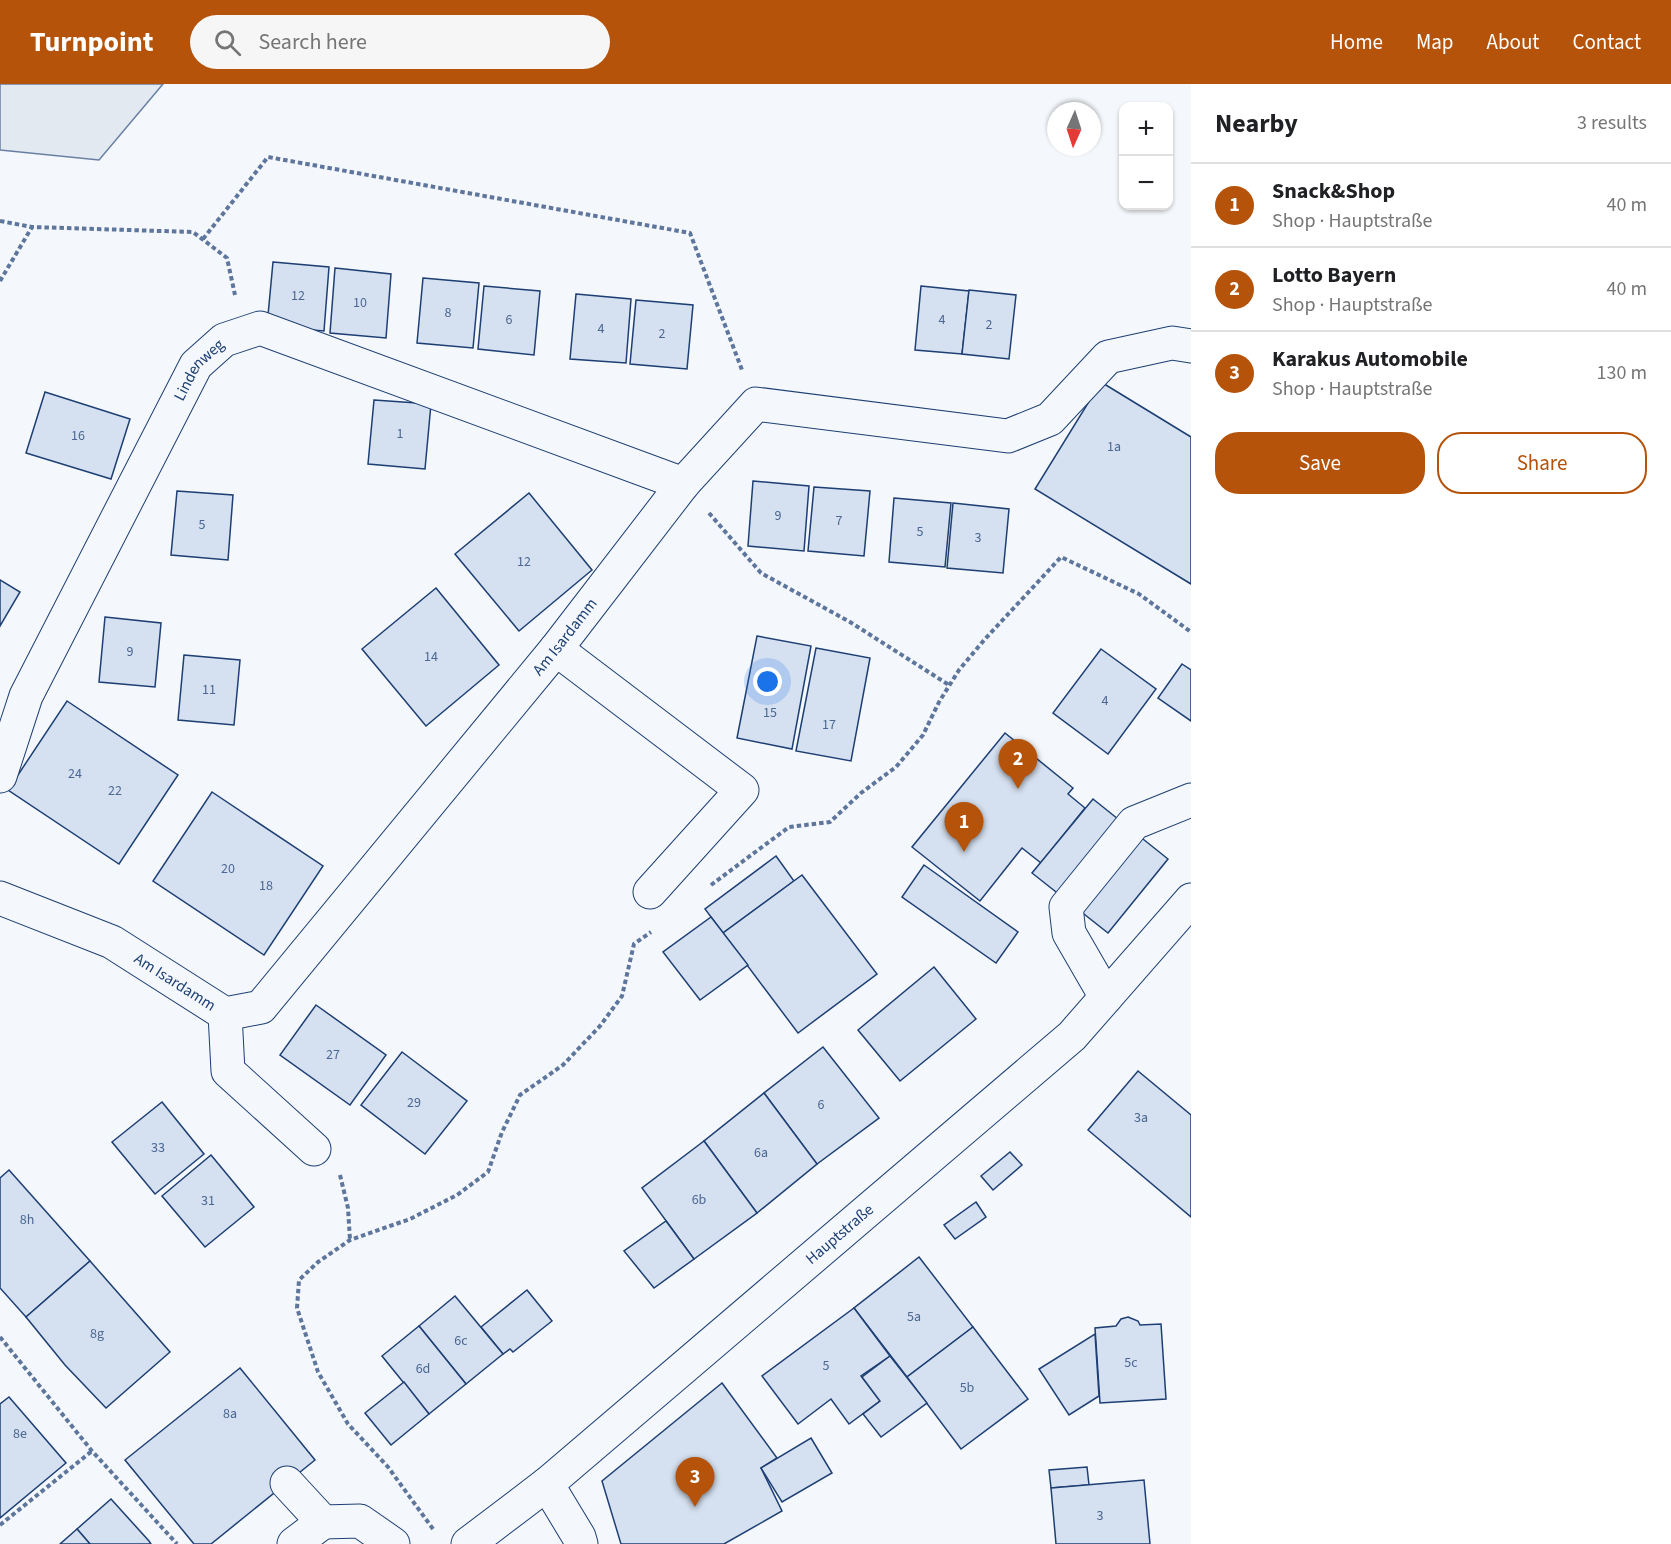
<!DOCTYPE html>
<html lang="en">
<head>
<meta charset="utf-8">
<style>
  body { margin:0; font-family:"Source Sans 3",sans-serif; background:#f6f6f6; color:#202124 }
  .controls { position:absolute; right:18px; top:18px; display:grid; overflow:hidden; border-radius:12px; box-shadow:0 2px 4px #0004 }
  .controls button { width:54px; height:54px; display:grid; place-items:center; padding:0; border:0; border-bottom:2px solid #e0e0e0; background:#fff; color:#202124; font:30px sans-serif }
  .compass { position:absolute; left:1047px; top:18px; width:54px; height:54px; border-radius:50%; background:#fff; box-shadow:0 2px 4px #0004; rotate:183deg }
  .you { position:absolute; left:768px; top:598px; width:21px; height:21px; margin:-15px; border:4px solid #fff; border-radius:50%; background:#1a73e8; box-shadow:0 0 0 9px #1a73e833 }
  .badge { display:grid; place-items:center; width:39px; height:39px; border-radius:50%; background:#b45309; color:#fff; font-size:20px; font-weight:700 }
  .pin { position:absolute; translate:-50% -50px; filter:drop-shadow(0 2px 3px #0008) }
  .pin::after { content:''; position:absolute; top:32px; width:21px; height:18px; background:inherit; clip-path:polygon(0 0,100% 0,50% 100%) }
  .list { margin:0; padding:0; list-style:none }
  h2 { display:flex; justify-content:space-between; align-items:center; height:78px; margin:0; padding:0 24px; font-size:26px }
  h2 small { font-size:20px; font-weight:400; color:#757577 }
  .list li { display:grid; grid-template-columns:39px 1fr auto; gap:18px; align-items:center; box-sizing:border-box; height:84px; padding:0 24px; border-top:2px solid #e0e0e0 }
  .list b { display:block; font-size:22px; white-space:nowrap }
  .list p { margin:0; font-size:20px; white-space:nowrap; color:#757577 }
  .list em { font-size:20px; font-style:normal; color:#757577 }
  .actions { display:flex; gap:12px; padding:18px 24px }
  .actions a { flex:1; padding:14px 0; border:2px solid #b45309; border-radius:24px; text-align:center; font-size:21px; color:#b45309 }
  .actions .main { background:#b45309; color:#fff }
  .icon { flex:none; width:33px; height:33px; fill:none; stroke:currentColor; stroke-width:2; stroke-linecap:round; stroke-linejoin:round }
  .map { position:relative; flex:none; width:1191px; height:1460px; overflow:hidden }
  header { display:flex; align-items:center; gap:36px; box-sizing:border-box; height:84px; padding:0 30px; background:#b45309; color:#fff }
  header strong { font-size:28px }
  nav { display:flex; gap:33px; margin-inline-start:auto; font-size:21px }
  .search { width:420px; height:54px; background:#f6f6f6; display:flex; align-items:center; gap:15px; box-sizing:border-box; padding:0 21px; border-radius:33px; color:#757577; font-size:22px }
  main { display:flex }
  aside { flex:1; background:#fff }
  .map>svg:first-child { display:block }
  .green { fill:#e3e9f0; stroke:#687fa3; stroke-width:1.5 }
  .building { fill:#d5e0f0; stroke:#1d3f73; stroke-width:1.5 }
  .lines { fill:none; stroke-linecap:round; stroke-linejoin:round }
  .minor-casing { stroke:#1d3f73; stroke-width:35 }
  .major-casing { stroke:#1d3f73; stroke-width:35 }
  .path { stroke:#5e769c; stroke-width:4; stroke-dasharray:4.5 3; stroke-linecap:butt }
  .minor { stroke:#f4f7fb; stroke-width:33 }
  .major { stroke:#f4f7fb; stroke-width:33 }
  .labels { text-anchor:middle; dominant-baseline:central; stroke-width:4.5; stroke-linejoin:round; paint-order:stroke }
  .number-label { font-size:14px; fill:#4b6792 }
  .street-label { font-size:16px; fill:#1d3f73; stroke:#f4f7fb }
</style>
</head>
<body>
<header>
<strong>Turnpoint</strong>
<div class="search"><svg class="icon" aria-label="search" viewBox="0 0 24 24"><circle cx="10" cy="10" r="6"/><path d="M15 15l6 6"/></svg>Search here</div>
<nav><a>Home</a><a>Map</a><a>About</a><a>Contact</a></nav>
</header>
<main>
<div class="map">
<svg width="1191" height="1460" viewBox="0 0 1191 1460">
  <rect width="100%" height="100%" fill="#f4f7fb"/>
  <polygon class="green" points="0,0 163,0 99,76 0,66"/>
  <g class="building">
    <polygon points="273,178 329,183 324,247 267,242"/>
    <polygon points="335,184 391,190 386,254 330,249"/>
    <polygon points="423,194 479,199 473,264 417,259"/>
    <polygon points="484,202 540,207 534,271 478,265"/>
    <polygon points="921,202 969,207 962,270 915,266"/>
    <polygon points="969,206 1016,211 1009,275 962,270"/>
    <polygon points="576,210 631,215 626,279 570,275"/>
    <polygon points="636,216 693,221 687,285 630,280"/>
    <polygon points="1101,298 1191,353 1191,500 1035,405"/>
    <polygon points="45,308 130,335 111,395 26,369"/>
    <polygon points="374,316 431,320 425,385 368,380"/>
    <polygon points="753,397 809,402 804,467 748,462"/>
    <polygon points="814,403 870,407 864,472 808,467"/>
    <polygon points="177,407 233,411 228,476 171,471"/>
    <polygon points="529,409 592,486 519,547 455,470"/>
    <polygon points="894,414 951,419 945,483 889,478"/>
    <polygon points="953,419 1009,425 1003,489 947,484"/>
    <polygon points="0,496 20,508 0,542"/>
    <polygon points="436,504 499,581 426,642 362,565"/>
    <polygon points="105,533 161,539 155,603 99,598"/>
    <polygon points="757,552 811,562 792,665 737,654"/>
    <polygon points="816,564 870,574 851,677 796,667"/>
    <polygon points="1101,565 1156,605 1108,670 1053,629"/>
    <polygon points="184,571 240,576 234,641 178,636"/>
    <polygon points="1182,580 1191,586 1191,637 1158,614"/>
    <polygon points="67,617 178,691 119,780 8,706"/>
    <polygon points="1005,649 1073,704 1068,710 1085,724 1041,779 1022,764 980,817 912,763"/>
    <polygon points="212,708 323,782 264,871 153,797"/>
    <polygon points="1093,715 1168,775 1108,849 1032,789"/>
    <polygon points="776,772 794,797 723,849 705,825"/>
    <polygon points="924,781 1018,848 996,879 902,813"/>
    <polygon points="802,791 877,890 798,949 723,849"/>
    <polygon points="711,833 748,881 700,916 663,868"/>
    <polygon points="934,883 976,935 900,997 858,946"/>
    <polygon points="316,921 386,971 350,1021 280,971"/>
    <polygon points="823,963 879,1034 817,1080 764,1009"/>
    <polygon points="402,968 467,1017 425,1070 361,1021"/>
    <polygon points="1138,987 1191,1031 1191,1133 1088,1046"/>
    <polygon points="764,1009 817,1080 757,1129 704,1057"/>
    <polygon points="162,1018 204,1070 155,1110 112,1058"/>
    <polygon points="704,1057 757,1129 694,1175 642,1104"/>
    <polygon points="1010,1068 1022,1081 993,1106 981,1092"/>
    <polygon points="211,1071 254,1123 205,1163 162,1112"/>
    <polygon points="9,1086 90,1177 26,1233 0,1204 0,1094"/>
    <polygon points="976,1118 986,1133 955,1155 944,1141"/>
    <polygon points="666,1137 694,1175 654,1204 624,1167"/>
    <polygon points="919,1173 973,1243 907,1293 854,1224"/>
    <polygon points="90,1177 170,1268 106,1324 65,1281 26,1233"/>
    <polygon points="527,1206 552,1237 513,1268 510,1265 503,1270 481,1243"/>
    <polygon points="455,1212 503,1270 466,1300 419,1242"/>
    <polygon points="854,1224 890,1272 861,1292 880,1317 849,1340 831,1315 798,1340 762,1292"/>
    <polygon points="1128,1233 1138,1237 1140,1241 1161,1240 1166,1315 1100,1319 1095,1244 1116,1242 1121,1235"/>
    <polygon points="419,1242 466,1300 429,1330 382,1272"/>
    <polygon points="973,1243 1028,1315 961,1365 907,1293"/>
    <polygon points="1095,1250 1099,1312 1069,1331 1039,1285"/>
    <polygon points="890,1272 927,1319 881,1353 863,1330 880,1317 862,1293"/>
    <polygon points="240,1284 315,1376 211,1460 194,1460 125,1376"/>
    <polygon points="404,1298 429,1330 391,1361 365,1329"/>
    <polygon points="722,1299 777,1374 761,1384 782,1427 724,1460 621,1460 602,1397"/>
    <polygon points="9,1313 66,1379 0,1434 0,1320"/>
    <polygon points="811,1354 832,1389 782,1418 761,1384"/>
    <polygon points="1087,1383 1089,1401 1051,1404 1049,1386"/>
    <polygon points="1144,1396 1150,1460 1056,1460 1051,1404"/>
    <polygon points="111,1415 149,1457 151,1460 90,1460 77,1445"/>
    <polygon points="77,1445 90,1460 60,1460"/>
  </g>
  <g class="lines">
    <defs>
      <g id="minor">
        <polyline points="556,565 742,706 650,808"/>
        <path id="s1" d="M0,692L26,612L196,281L224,256L260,244L683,400"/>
        <path id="s2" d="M0,814L112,858L225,930L261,923L556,565L683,400L756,320L1008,352L1050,335L1108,273L1172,259L1191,262"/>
        <polyline points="1106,913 1069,849 1066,823 1134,739 1191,716"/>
        <polyline points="225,930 228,987 314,1065"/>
        <polyline points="287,1399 323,1438 360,1437 393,1460"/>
        <polyline points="547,1400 579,1453 581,1460"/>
        <polyline points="294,1460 323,1438"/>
      </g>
      <g id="major">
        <path id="s3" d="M468,1460L547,1400L1072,952L1191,816"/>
      </g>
    </defs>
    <use href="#minor" class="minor-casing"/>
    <use href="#major" class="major-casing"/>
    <g class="path">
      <polyline points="0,137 32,143 193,148 227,174 235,211"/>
      <polyline points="203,155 268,73 690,149 742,286"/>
      <polyline points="0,197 32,143"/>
      <polyline points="709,429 761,489 850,538 949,601"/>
      <polyline points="711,801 789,743 830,738 861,709 896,683 923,651 939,618 959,586 985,555 1061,473 1139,510 1191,548"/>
      <polyline points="340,1091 348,1124 350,1156"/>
      <polyline points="0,1253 92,1367 177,1460"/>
      <polyline points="0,1441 92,1367"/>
      <polyline points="433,1445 388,1383 348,1340 318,1288 297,1224 299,1196 318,1178 350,1156 410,1135 457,1111 488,1088 502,1048 520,1011 563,981 600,942 622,912 634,860 651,848"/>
    </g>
    <use href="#minor" class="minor"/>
    <use href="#major" class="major"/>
  </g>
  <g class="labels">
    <g class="number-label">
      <text x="298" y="212">12</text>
      <text x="360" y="219">10</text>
      <text x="448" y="229">8</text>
      <text x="509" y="236">6</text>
      <text x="942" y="236">4</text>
      <text x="989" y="241">2</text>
      <text x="601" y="245">4</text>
      <text x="662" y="250">2</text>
      <text x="400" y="350">1</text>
      <text x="78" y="352">16</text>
      <text x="1114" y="363">1a</text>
      <text x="778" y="432">9</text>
      <text x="839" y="437">7</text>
      <text x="202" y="441">5</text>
      <text x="920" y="448">5</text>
      <text x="978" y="454">3</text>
      <text x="524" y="478">12</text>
      <text x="130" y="568">9</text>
      <text x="431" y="573">14</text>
      <text x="209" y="606">11</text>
      <text x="1105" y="617">4</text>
      <text x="770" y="629">15</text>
      <text x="829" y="641">17</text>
      <text x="75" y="690">24</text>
      <text x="115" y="707">22</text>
      <text x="228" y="785">20</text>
      <text x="266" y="802">18</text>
      <text x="333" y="971">27</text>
      <text x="414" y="1019">29</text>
      <text x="821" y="1021">6</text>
      <text x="1141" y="1034">3a</text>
      <text x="158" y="1064">33</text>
      <text x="761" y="1069">6a</text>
      <text x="699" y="1116">6b</text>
      <text x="208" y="1117">31</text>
      <text x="27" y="1136">8h</text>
      <text x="914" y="1233">5a</text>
      <text x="97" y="1250">8g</text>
      <text x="461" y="1257">6c</text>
      <text x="1131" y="1279">5c</text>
      <text x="826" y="1282">5</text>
      <text x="423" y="1285">6d</text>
      <text x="967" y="1304">5b</text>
      <text x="230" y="1330">8a</text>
      <text x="20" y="1350">8e</text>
      <text x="1100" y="1432">3</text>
    </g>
    <g class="street-label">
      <text stroke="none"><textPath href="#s1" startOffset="454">Lindenweg</textPath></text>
      <text stroke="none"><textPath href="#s2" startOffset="770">Am Isardamm</textPath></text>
      <text stroke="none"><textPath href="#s2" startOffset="195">Am Isardamm</textPath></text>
      <text stroke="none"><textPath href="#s3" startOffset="484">Hauptstraße</textPath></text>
    </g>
  </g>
</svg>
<div class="controls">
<button>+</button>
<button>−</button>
</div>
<svg class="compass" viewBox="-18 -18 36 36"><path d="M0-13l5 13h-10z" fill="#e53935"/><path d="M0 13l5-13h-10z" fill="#757577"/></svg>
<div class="you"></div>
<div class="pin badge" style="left:964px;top:768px">1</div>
<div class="pin badge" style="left:1018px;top:705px">2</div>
<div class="pin badge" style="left:695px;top:1423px">3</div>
</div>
<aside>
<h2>Nearby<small>3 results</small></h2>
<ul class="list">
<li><span class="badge">1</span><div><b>Snack&amp;Shop</b><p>Shop · Hauptstraße</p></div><em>40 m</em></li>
<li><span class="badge">2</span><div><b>Lotto Bayern</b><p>Shop · Hauptstraße</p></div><em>40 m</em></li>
<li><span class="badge">3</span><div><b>Karakus Automobile</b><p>Shop · Hauptstraße</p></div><em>130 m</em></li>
</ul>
<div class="actions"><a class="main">Save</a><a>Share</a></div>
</aside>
</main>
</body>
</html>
